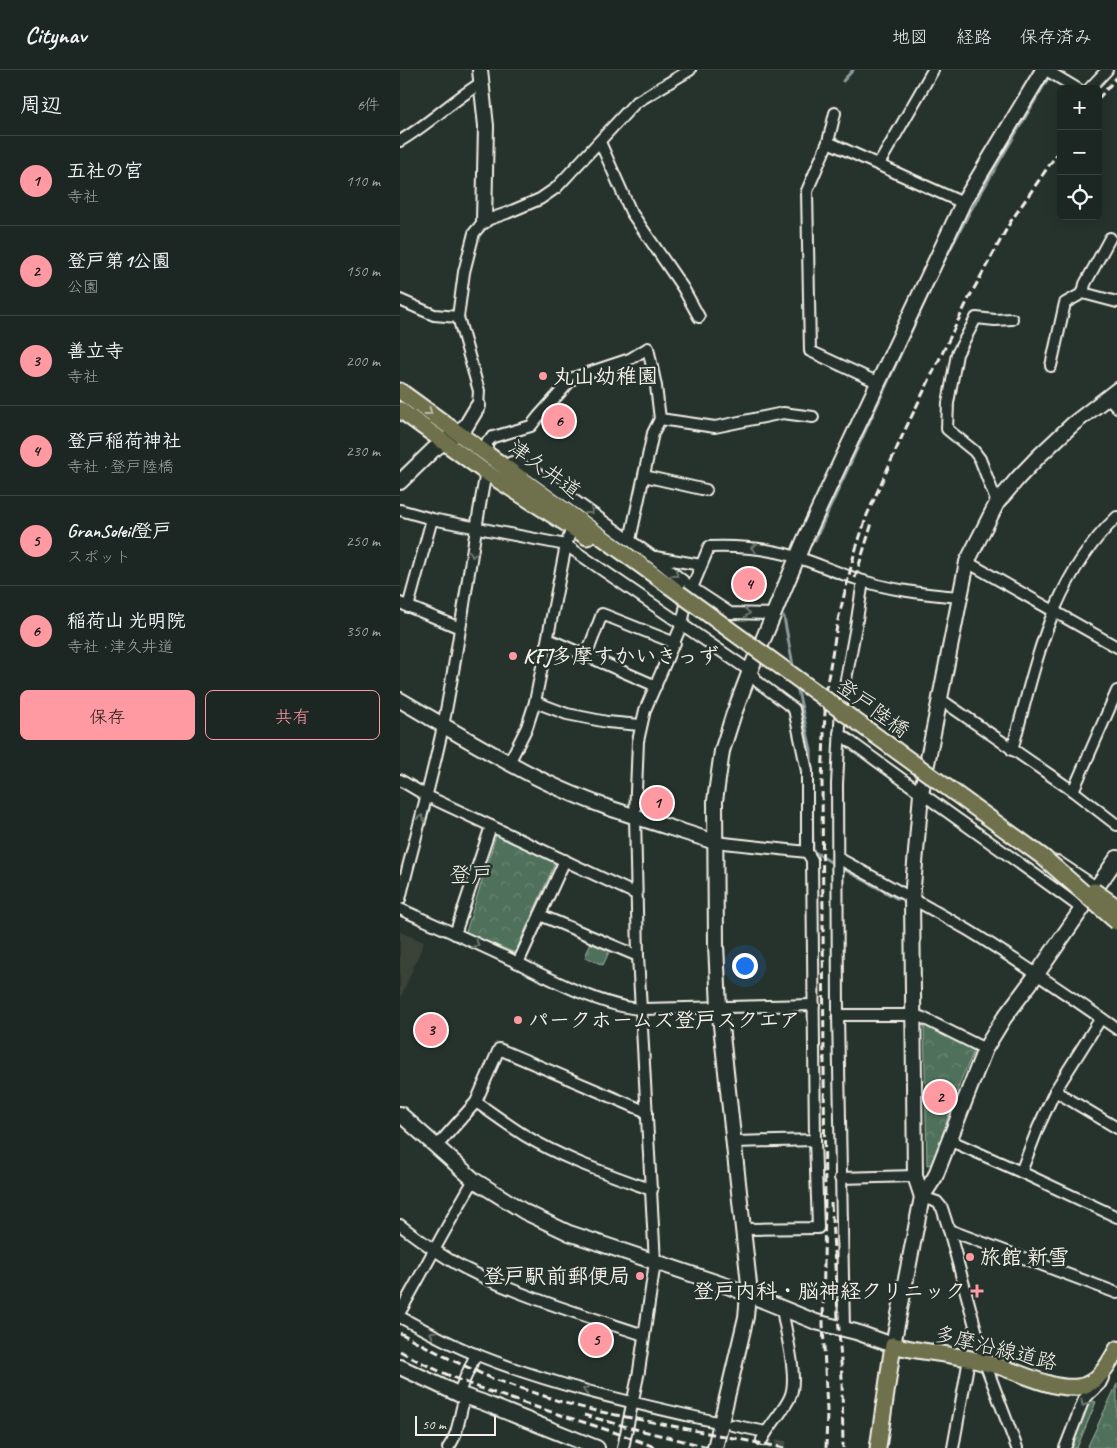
<!DOCTYPE html>
<html lang="ja">
<head>
<meta charset="utf-8">
<style>
  body { margin:0; font-family:Caveat,"Klee One",sans-serif; background:#29322f; color:#f1f3f6 }
  .controls { position:absolute; right:15px; top:15px; display:grid; overflow:hidden; border-radius:8px; box-shadow:0 2px 12px #0003 }
  .controls button { width:45px; height:45px; display:grid; place-items:center; padding:0; border:0; border-bottom:1px solid #3a4340; background:#1c2622; color:#f1f3f6; font:25px sans-serif }
  .scale { position:absolute; left:15px; bottom:12px; width:81px; box-sizing:border-box; padding-left:5px; border:2px solid #f4f1e8; border-top:0; font-size:14px; line-height:18px; white-space:nowrap; color:#f4f1e8; -webkit-text-stroke:4px #26332d; paint-order:stroke }
  .you { position:absolute; left:344px; top:895px; width:18px; height:18px; margin:-12px; border:4px solid #fff; border-radius:50%; background:#1a73e8; box-shadow:0 0 0 8px #1a73e833 }
  .badge { display:grid; place-items:center; width:32px; height:32px; border-radius:50%; background:#ff9aa2; color:#111; font-size:16px; font-weight:700 }
  .pin { position:absolute; translate:-50% -50%; border:2px solid #fff; box-shadow:0 1px 5px #0006 }
  .list { margin:0; padding:0; list-style:none }
  h2 { display:flex; justify-content:space-between; align-items:center; height:65px; margin:0; padding:0 20px; font-size:21px }
  h2 small { font-size:16px; font-weight:400; color:#a0a5a5 }
  .list li { display:grid; grid-template-columns:32px 1fr auto; gap:15px; align-items:center; box-sizing:border-box; height:90px; padding:0 20px; border-top:1px solid #3a4340 }
  .list b { display:block; font-size:19px; white-space:nowrap }
  .list p { margin:0; font-size:16px; white-space:nowrap; color:#a0a5a5 }
  .list em { font-size:16px; font-style:normal; color:#a0a5a5 }
  .actions { display:flex; gap:10px; padding:15px 20px }
  .actions a { flex:1; padding:11px 0; border:1px solid #ff9aa2; border-radius:8px; text-align:center; font-size:18px; color:#ff9aa2 }
  .actions .main { background:#ff9aa2; color:#111 }
  .icon { flex:none; width:28px; height:28px; fill:none; stroke:currentColor; stroke-width:2; stroke-linecap:round; stroke-linejoin:round }
  .map { position:relative; flex:none; width:717px; height:1378px; overflow:hidden }
  header { display:flex; align-items:center; gap:30px; box-sizing:border-box; height:70px; padding:0 25px; background:#1c2622; border-bottom:1px solid #3a4340 }
  header strong { font-size:24px }
  nav { display:flex; gap:28px; margin-inline-start:auto; font-size:18px }
  main { display:flex }
  aside { flex:1; background:#1c2622 }
  .map>svg:first-child { display:block }
  .built { fill:#3b4339 }
  .grass { fill:url(#grass-tufts); stroke:#a2b1a2 }
  .park { fill:url(#park-crowns); stroke:#a2b1a2 }
  .lines { fill:none; stroke-linecap:round; stroke-linejoin:round }
  .stream { stroke:#8e9c9f; stroke-width:3 }
  .street-tunnel { stroke:#455049; stroke-width:10; stroke-dasharray:10 5; stroke-linecap:butt }
  .street-casing { stroke:#f4f1e8; stroke-width:14 }
  .secondary-casing { stroke:#f4f1e8; stroke-width:18 }
  .primary-casing { stroke:#f4f1e8; stroke-width:19 }
  .street { stroke:#26332d; stroke-width:10 }
  .secondary { stroke:#26332d; stroke-width:14 }
  .primary { stroke:#6e714b; stroke-width:15 }
  .rail { stroke:#f4f1e8; stroke-width:3; stroke-dasharray:8 4; stroke-linecap:butt }
  .primary-bridge-casing { stroke:#f4f1e8; stroke-width:19; stroke-linecap:butt }
  .primary-bridge { stroke:#6e714b; stroke-width:15 }
  .oneway { stroke:#bebea9 }
  .oneway2 { stroke:#6e766e }
  .poi-dot { fill:#ff9aa2; stroke:#26332d; stroke-width:2 }
  .labels { text-anchor:middle; dominant-baseline:central; stroke-width:5; stroke-linejoin:round; paint-order:stroke }
  .poi-label { font-size:21px; font-weight:bold; fill:#f4f1e8; stroke:#26332d; text-anchor:start }
  .street-label { font-size:21px; fill:#f4f1e8; stroke:#26332d }
  .neighbourhood-label { font-size:22px; fill:#f4f1e8; stroke:#26332d }
</style>
</head>
<body>
<header>
<strong>Citynav</strong>
<nav><a>地図</a><a>経路</a><a>保存済み</a></nav>
</header>
<main>
<aside>
<h2>周辺<small>6件</small></h2>
<ul class="list">
<li><span class="badge">1</span><div><b>五社の宮</b><p>寺社</p></div><em>110 m</em></li>
<li><span class="badge">2</span><div><b>登戸第1公園</b><p>公園</p></div><em>150 m</em></li>
<li><span class="badge">3</span><div><b>善立寺</b><p>寺社</p></div><em>200 m</em></li>
<li><span class="badge">4</span><div><b>登戸稲荷神社</b><p>寺社 · 登戸陸橋</p></div><em>230 m</em></li>
<li><span class="badge">5</span><div><b>GranSoleil登戸</b><p>スポット</p></div><em>250 m</em></li>
<li><span class="badge">6</span><div><b>稲荷山 光明院</b><p>寺社 · 津久井道</p></div><em>350 m</em></li>
</ul>
<div class="actions"><a class="main">保存</a><a>共有</a></div>
</aside>
<div class="map">
<svg width="717" height="1378" viewBox="0 0 717 1378">
  <defs>
    <pattern id="grass-tufts" width="24" height="20" patternUnits="userSpaceOnUse" patternTransform="scale(1.25)"><rect width="24" height="20" fill="#4f715c"/><path d="M3 7l-1-3M5 7V3M7 7l1-3M15 17l-1-3M17 17v-4M19 17l1-3" fill="none" stroke="#698673"/></pattern>
    <pattern id="park-crowns" width="20" height="18" patternUnits="userSpaceOnUse" patternTransform="scale(1.25)"><rect width="20" height="18" fill="#4f715c"/><path d="M2 6a3 3 0 1 1 6 0M12 15a3 3 0 1 1 6 0" fill="none" stroke="#698673"/></pattern>
  </defs>
  <rect width="100%" height="100%" fill="#26332d"/>
  <filter id="ink" filterUnits="userSpaceOnUse"><feTurbulence type="fractalNoise" baseFrequency=".02" numOctaves="2"/><feDisplacementMap in="SourceGraphic" scale="10" xChannelSelector="R" yChannelSelector="G"/><feConvolveMatrix kernelMatrix="1 2 1 2 8 2 1 2 1" color-interpolation-filters="sRGB"/></filter>
  <g filter="url(#ink)">
    <polygon class="built" points="0,862 24,872 0,929"/>
    <g class="grass">
      <polygon points="191,872 210,880 203,895 185,887"/>
      <polygon points="688,1329 696,1332 677,1378 670,1378"/>
    </g>
    <g class="park">
      <polygon points="96,765 155,793 115,883 66,862"/>
      <polygon points="524,953 573,978 574,981 561,1010 532,1094 527,1095"/>
      <polygon points="717,1314 717,1378 687,1378"/>
    </g>
    <g class="lines">
      <g class="stream">
        <polyline points="443,11 453,0"/>
        <polyline points="415,470 539,201 568,145 650,5"/>
        <polyline points="384,547 394,601"/>
        <polyline points="397,616 411,680 413,781 434,794"/>
        <polyline points="440,797 498,829"/>
      </g>
      <polyline class="street-tunnel" points="361,1372 390,1377"/>
      <defs>
        <g id="street">
          <polyline points="646,0 678,19"/>
          <polyline points="689,19 707,0"/>
          <polyline points="435,43 428,72 407,121 410,281 479,313"/>
          <path d="M0,71C29,54 53,30 81,13"/>
          <polyline points="200,72 231,142 283,218 299,247"/>
          <polyline points="428,72 563,133"/>
          <polyline points="479,94 533,0"/>
          <polyline points="683,223 685,214 710,168"/>
          <polyline points="0,230 34,245 58,247"/>
          <polyline points="651,296 665,233 683,223 717,232"/>
          <polyline points="708,327 717,337"/>
          <polyline points="78,336 79,321 58,247 64,202 74,163 84,151 107,143 140,129 156,118 235,33 290,0"/>
          <polyline points="260,349 315,357 383,343 413,347"/>
          <polyline points="87,383 87,372 93,367 131,356 138,347 173,308 230,289 248,278 256,316 260,349 253,363 230,470"/>
          <polyline points="104,396 112,392 132,400 253,487 292,518 330,543 375,544"/>
          <polyline points="244,406 306,420"/>
          <polyline points="597,433 580,389 574,381 547,359 548,333 557,284 576,248 595,250 612,249"/>
          <polyline points="0,440 32,449 166,475 350,601 358,612 394,639 407,701 407,782 412,790 415,1070 334,1072"/>
          <polyline points="255,487 301,495"/>
          <polyline points="567,492 717,577"/>
          <polyline points="0,533 60,558"/>
          <polyline points="8,537 32,449"/>
          <polyline points="148,569 256,616"/>
          <polyline points="186,586 202,544 275,573"/>
          <polyline points="540,629 673,721 717,755"/>
          <polyline points="135,632 167,644 207,652 240,655"/>
          <path d="M439,663C519,723 601,779 681,838"/>
          <path d="M612,680C636,595 650,510 717,447"/>
          <polyline points="109,693 127,657 135,632 166,475 172,458"/>
          <polyline points="0,710 27,726 236,824"/>
          <polyline points="673,721 717,621"/>
          <polyline points="315,772 407,782"/>
          <path d="M438,788C482,812 525,835 568,860C619,891 668,925 717,959"/>
          <polyline points="657,791 696,817"/>
          <path d="M0,829C14,771 31,714 43,656C60,572 70,486 86,402"/>
          <path d="M0,839C40,857 79,874 118,893C153,910 205,938 243,939L414,935"/>
          <polyline points="140,845 238,886"/>
          <polyline points="55,864 91,756"/>
          <polyline points="118,893 165,790"/>
          <polyline points="438,945 514,945 523,948 585,979"/>
          <polyline points="655,1021 717,1058"/>
          <path d="M76,1032C92,1043 108,1055 124,1065C163,1089 208,1104 252,1120"/>
          <polyline points="549,1070 621,1102 717,1147"/>
          <polyline points="36,1077 76,1032 99,979 247,1042"/>
          <polyline points="621,1102 638,1058 655,1021 701,948"/>
          <polyline points="440,1108 515,1106"/>
          <polyline points="522,1127 537,1132 542,1138 549,1160 585,1293 617,1378"/>
          <path d="M0,1155C21,1171 41,1186 64,1198C121,1227 184,1245 244,1265"/>
          <polyline points="344,1159 418,1158 415,1070"/>
          <polyline points="549,1160 717,1223"/>
          <path d="M0,1242C25,1198 48,1153 74,1110"/>
          <path d="M0,1247C25,1260 49,1274 75,1284C154,1316 238,1334 321,1353"/>
          <polyline points="444,1259 438,945 437,714 441,636 456,556 463,511"/>
          <polyline points="58,1324 76,1284"/>
          <polyline points="332,1355 366,1362"/>
          <path d="M362,1370C370,1354 384,1341 390,1327C399,1307 385,1261 382,1238"/>
          <path d="M48,1378C59,1364 59,1344 65,1327"/>
          <path d="M223,1378L239,1301L255,1192L238,886L235,746L238,671L245,640L282,554L287,530L309,477C339,476 368,478 396,487C416,493 435,502 454,508C488,520 524,524 560,527"/>
          <polyline points="553,1378 569,1289"/>
          <polyline points="665,1378 684,1329 700,1314 703,1308"/>
        </g>
        <g id="secondary">
          <polyline points="80,0 86,56 84,151"/>
          <polyline points="0,412 33,380 66,356 78,336"/>
          <path d="M0,630C48,658 96,688 146,712C199,738 258,753 315,772"/>
          <polyline points="0,1044 74,1110 125,1142 169,1163 330,1217 416,1252 456,1262 493,1275 522,1127 535,1107 585,979 604,948 637,904 717,788"/>
          <polyline points="522,1127 515,1106 512,828 521,724 567,492 597,433 618,408 639,386 673,354 717,320"/>
          <polyline points="0,1297 58,1324 82,1332 197,1378"/>
          <polyline points="315,1378 346,1247 349,1214 319,937 316,875 315,731 322,681 333,646 350,601 404,471 437,400 563,133 643,0"/>
        </g>
        <g id="primary">
          <polyline points="0,321 279,523"/>
          <polyline points="0,340 84,401 187,467"/>
          <path d="M478,1378L493,1275C518,1282 545,1283 571,1289C581,1292 591,1294 601,1297C623,1304 654,1320 678,1317C697,1315 709,1294 717,1279"/>
        </g>
      </defs>
      <use href="#street" class="street-casing"/>
      <use href="#secondary" class="secondary-casing"/>
      <use href="#primary" class="primary-casing"/>
      <use href="#street" class="street"/>
      <use href="#secondary" class="secondary"/>
      <use href="#primary" class="primary"/>
      <g class="rail">
        <polyline points="698,29 717,7"/>
        <polyline points="455,508 472,453"/>
        <polyline points="431,1133 442,1308 443,1378"/>
        <polyline points="0,1263 52,1290 93,1309 165,1333 196,1341 384,1378"/>
        <path d="M0,1281C80,1327 172,1344 257,1378"/>
        <polyline points="184,1345 239,1360 312,1378"/>
        <polyline points="426,1378 427,1341 423,1254 425,1133 422,711 426,620 438,550 454,485 467,445 504,362 571,224 611,151 661,78"/>
      </g>
      <defs>
        <g id="primary-bridge">
          <polyline points="279,523 643,787 717,852"/>
          <polyline points="694,821 717,837"/>
        </g>
      </defs>
      <use href="#primary-bridge" class="primary-bridge-casing"/>
      <use href="#primary-bridge" class="primary-bridge"/>
    </g>
    <defs><path id="oneway-chevron" d="M-2-3.5L2.5 0L-2 3.5" fill="none" stroke-width="1.6" stroke-linecap="round" stroke-linejoin="round" transform="scale(1.25)"/></defs>
    <use class="oneway" href="#oneway-chevron" transform="translate(29 342) rotate(36)"/>
    <g class="oneway2">
      <use href="#oneway-chevron" transform="translate(190 441) rotate(36)"/>
      <use href="#oneway-chevron" transform="translate(354 478) rotate(-173)"/>
      <use href="#oneway-chevron" transform="translate(73 484) rotate(99)"/>
      <use href="#oneway-chevron" transform="translate(275 504) rotate(39)"/>
      <use href="#oneway-chevron" transform="translate(347 543) rotate(1)"/>
      <use href="#oneway-chevron" transform="translate(21 748) rotate(-75)"/>
      <use href="#oneway-chevron" transform="translate(76 874) rotate(25)"/>
      <use href="#oneway-chevron" transform="translate(33 1264) rotate(-153)"/>
      <use href="#oneway-chevron" transform="translate(186 1320) rotate(-164)"/>
      <use href="#oneway-chevron" transform="translate(684 1333) rotate(118)"/>
    </g>
  </g>
  <g class="poi-dot">
    <circle cx="143" cy="306" r="5"/>
    <circle cx="113" cy="586" r="5"/>
    <circle cx="118" cy="950" r="5"/>
    <circle cx="570" cy="1187" r="5"/>
    <circle cx="240" cy="1206" r="5"/>
    <path d="M574.5 1213.5h5v5h5v5h-5v5h-5v-5h-5v-5h5z"/>
  </g>
  <g class="labels">
    <g class="poi-label">
      <text x="153" y="306">丸山幼稚園</text>
      <text x="123" y="586">KFJ多摩すかいきっず</text>
      <text x="128" y="950">パークホームズ登戸スクエア</text>
      <text x="580" y="1187">旅館 新雪</text>
      <text x="230" y="1206" text-anchor="end">登戸駅前郵便局</text>
      <text x="566" y="1221" text-anchor="end">登戸内科・脳神経クリニック</text>
    </g>
    <g class="street-label">
      <text transform="translate(145 399) rotate(36)">津久井道</text>
      <text transform="translate(473 638) rotate(36)">登戸陸橋</text>
      <text transform="translate(596 1278) rotate(14)">多摩沿線道路</text>
    </g>
    <g class="neighbourhood-label">
      <text x="71" y="805">登戸</text>
    </g>
  </g>
</svg>
<div class="controls">
<button>+</button>
<button>−</button>
<button><svg class="icon" aria-label="locate" viewBox="0 0 24 24"><circle cx="12" cy="12" r="6"/><path d="M12 2v4M12 18v4M2 12h4M18 12h4"/></svg></button>
</div>
<div class="scale">50 m</div>
<div class="you"></div>
<div class="pin badge" style="left:257px;top:733px">1</div>
<div class="pin badge" style="left:540px;top:1027px">2</div>
<div class="pin badge" style="left:31px;top:960px">3</div>
<div class="pin badge" style="left:349px;top:514px">4</div>
<div class="pin badge" style="left:196px;top:1270px">5</div>
<div class="pin badge" style="left:159px;top:351px">6</div>
</div>
</main>
</body>
</html>
